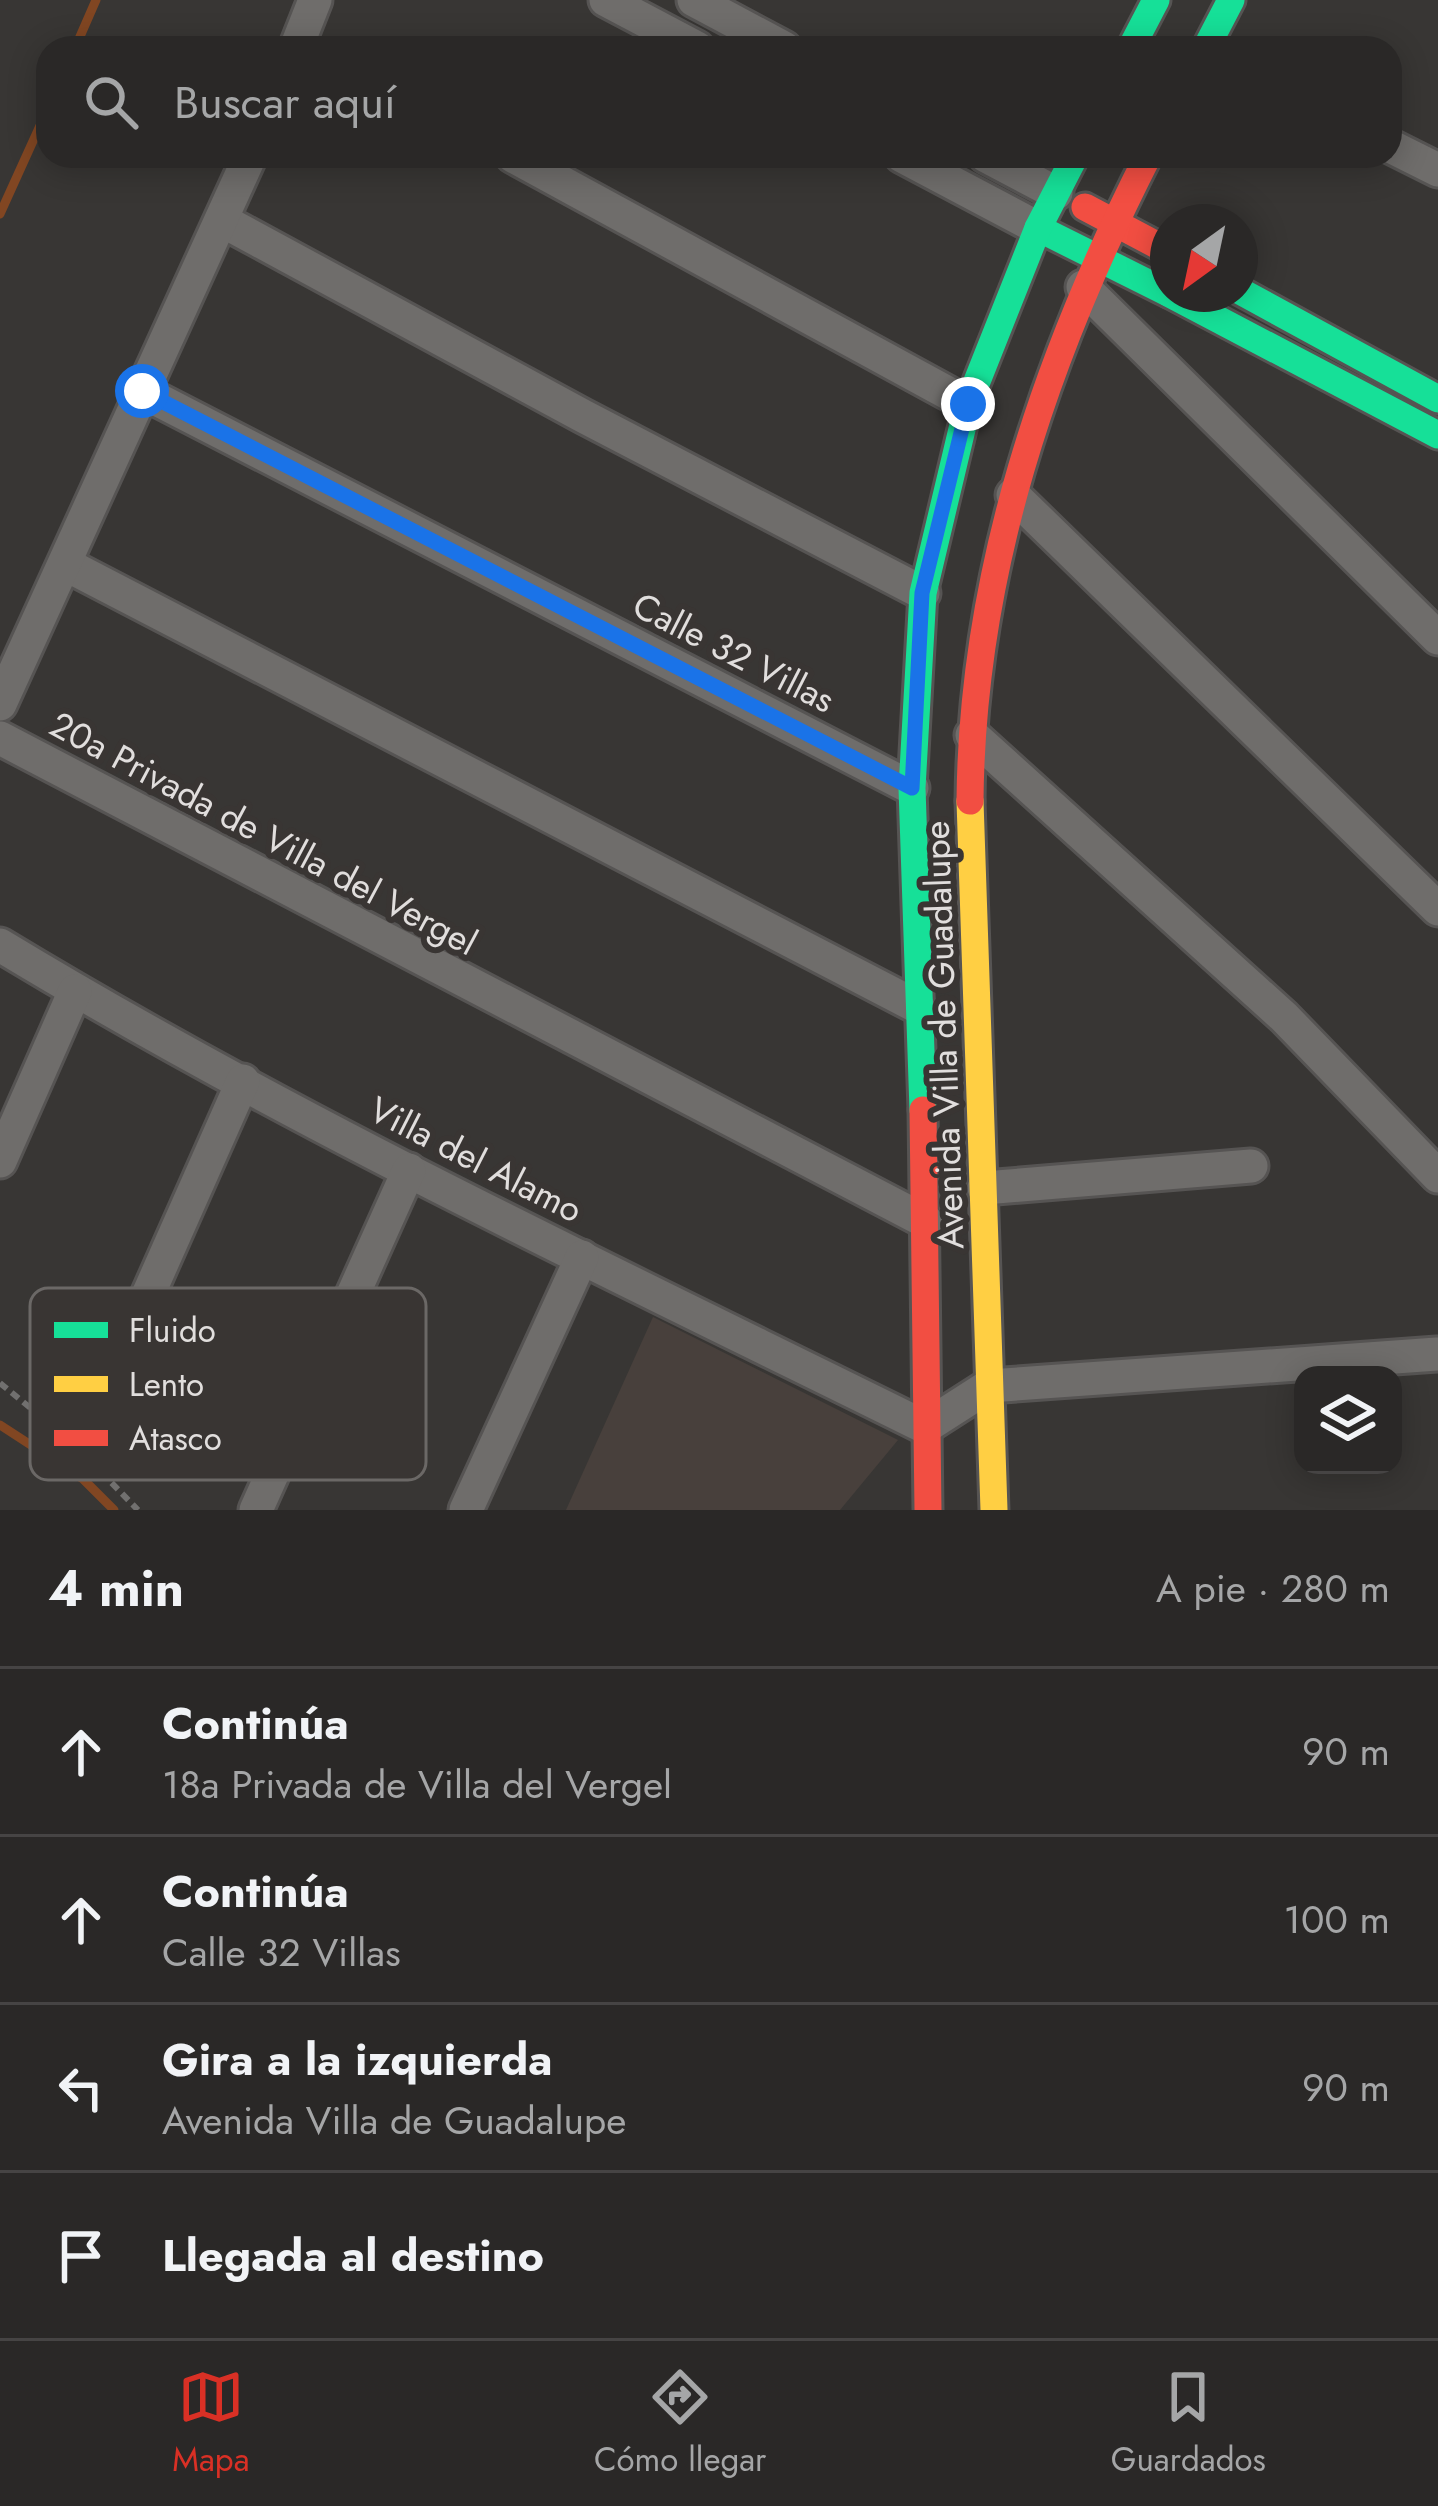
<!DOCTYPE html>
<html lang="es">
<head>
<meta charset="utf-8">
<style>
  body { margin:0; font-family:Jost,sans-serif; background:#32302f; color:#f1f3f6 }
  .controls { position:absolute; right:36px; bottom:36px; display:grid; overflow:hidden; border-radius:24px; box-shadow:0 6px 30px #0003 }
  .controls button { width:108px; height:108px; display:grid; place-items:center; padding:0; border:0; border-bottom:3px solid #464444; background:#2a2827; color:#f1f3f6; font:60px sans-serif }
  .compass { position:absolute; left:1150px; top:204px; width:108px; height:108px; border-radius:50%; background:#2a2827; box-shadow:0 6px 30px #0003; rotate:213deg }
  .stop { position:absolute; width:36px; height:36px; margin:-27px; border:9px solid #1a73e8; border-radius:50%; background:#fff }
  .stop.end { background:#1a73e8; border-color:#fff; box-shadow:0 3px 12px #0008 }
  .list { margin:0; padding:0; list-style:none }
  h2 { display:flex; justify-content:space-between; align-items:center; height:156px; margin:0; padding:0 48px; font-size:51px }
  h2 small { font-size:39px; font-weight:400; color:#a5a6a7 }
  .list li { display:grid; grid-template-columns:78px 1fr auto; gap:36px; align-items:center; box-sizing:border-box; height:168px; padding:0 48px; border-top:3px solid #464444 }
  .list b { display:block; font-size:45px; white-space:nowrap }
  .list p { margin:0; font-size:39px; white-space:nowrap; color:#a5a6a7 }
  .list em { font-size:39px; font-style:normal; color:#a5a6a7 }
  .icon { flex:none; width:66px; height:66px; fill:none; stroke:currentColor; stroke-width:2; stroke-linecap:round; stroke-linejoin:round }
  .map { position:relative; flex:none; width:1438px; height:1510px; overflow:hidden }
  .search { position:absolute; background:#2a2827; box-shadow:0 6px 30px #0003; left:36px; right:36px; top:36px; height:132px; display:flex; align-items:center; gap:30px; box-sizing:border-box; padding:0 42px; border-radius:36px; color:#a5a6a7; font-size:45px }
  .sheet { height:828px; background:#2a2827 }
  nav { display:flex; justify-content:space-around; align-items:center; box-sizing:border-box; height:168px; border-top:3px solid #464444; background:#2a2827; font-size:33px; color:#a5a6a7 }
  nav a { display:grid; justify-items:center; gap:6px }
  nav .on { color:#d93025 }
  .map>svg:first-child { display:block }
  .built { fill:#48403c }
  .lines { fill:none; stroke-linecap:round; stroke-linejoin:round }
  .stream { stroke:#814622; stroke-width:9 }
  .street-casing { stroke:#565453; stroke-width:39 }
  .fast-casing { stroke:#565453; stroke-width:33 }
  .slow-casing { stroke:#565453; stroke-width:33 }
  .jam-casing { stroke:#565453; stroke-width:33 }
  .path { stroke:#71706f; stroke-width:6; stroke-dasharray:9 6; stroke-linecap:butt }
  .street { stroke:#6f6d6b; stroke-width:33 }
  .fast { stroke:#16e098; stroke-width:27 }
  .slow { stroke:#ffcf43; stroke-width:27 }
  .jam { stroke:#f24e42; stroke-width:27 }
  .route { stroke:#1a73e8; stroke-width:15 }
  .labels { text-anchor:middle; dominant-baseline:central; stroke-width:12; stroke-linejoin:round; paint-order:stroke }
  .street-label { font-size:36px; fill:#e1dedd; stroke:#393533 }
  .key { fill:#393533; stroke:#6b6866; stroke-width:3 }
  .key-label { font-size:33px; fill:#e1dedd }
</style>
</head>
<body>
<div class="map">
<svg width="1438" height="1510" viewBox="0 0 1438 1510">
  <rect width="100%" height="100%" fill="#383634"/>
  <polygon class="built" points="653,1317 898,1440 840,1510 566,1510"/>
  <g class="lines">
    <g class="stream">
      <polyline points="75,48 96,0"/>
      <polyline points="0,214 48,108"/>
      <polyline points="0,1425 83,1479 114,1510"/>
    </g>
    <defs>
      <g id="street">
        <polyline points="606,0 697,48"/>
        <polyline points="694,0 784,48"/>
        <polyline points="296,48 315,0"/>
        <polyline points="1390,146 1438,170"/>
        <polyline points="513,156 968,404"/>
        <polyline points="902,156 1038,228"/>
        <polyline points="986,156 1056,193"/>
        <polyline points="223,221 583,416 923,593"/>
        <polyline points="1083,287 1438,638"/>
        <polyline points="141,391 912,788"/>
        <polyline points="1013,495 1438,909"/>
        <polyline points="67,565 918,1007"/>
        <polyline points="0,704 250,156"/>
        <polyline points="972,735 1284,1017 1438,1176"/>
        <polyline points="0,738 927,1222"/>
        <path d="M0,945C297,1125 614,1273 925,1427L989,1386L1437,1354"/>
        <polyline points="0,1161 75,991"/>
        <polyline points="984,1188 1251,1166"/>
        <polyline points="100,1403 243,1081"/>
        <polyline points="256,1510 409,1170"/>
        <polyline points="466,1510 582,1257"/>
      </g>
      <g id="fast">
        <polyline points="1131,48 1156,0"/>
        <polyline points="1206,48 1231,0"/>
        <polyline points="1038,228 1168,293"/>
        <polyline points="1240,291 1438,399"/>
        <polyline points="1170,294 1438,435"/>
        <polyline points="923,1110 912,788 923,593 968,404 1038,228 1075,156"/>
      </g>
      <polyline id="slow" points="970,801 994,1510"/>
      <g id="jam">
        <polyline points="1085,207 1168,251"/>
        <path d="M970,801C972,573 1045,358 1148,156"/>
        <polyline points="923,1110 928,1510"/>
      </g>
    </defs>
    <use href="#street" class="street-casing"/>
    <use href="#fast" class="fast-casing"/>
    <use href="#slow" class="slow-casing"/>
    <use href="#jam" class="jam-casing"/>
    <polyline class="path" points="0,1383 73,1443 138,1510"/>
    <use href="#street" class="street"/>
    <use href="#fast" class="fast"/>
    <use href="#slow" class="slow"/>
    <use href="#jam" class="jam"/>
  </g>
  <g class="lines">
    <polyline class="route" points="142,391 912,788 922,593 968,404"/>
  </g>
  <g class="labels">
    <g class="street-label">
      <text transform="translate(734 652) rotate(27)">Calle 32 Villas</text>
      <text transform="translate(264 833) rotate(28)">20a Privada de Villa del Vergel</text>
      <text transform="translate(943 1035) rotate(-92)">Avenida Villa de Guadalupe</text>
      <text transform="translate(476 1159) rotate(27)">Villa del Alamo</text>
    </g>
  </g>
  <rect x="30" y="1288" width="396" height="192" rx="18" class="key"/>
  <rect x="54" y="1322" width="54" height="16" fill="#16e098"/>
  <rect x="54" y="1376" width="54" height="16" fill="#ffcf43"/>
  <rect x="54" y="1430" width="54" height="16" fill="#f24e42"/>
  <g class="key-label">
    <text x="129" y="1342">Fluido</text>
    <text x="129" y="1396">Lento</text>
    <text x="129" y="1450">Atasco</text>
  </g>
</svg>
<div class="controls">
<button><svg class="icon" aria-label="layers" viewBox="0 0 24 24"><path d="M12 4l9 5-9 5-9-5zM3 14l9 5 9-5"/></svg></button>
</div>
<svg class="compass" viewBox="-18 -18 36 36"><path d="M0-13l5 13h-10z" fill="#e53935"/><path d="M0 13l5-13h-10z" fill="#a5a6a7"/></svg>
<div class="stop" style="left:142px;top:391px"></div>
<div class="stop end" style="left:968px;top:404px"></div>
<div class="search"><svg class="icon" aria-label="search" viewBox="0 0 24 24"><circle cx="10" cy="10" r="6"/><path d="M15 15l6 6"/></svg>Buscar aquí</div>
</div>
<section class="sheet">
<h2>4 min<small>A pie · 280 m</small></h2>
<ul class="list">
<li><svg class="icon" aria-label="ahead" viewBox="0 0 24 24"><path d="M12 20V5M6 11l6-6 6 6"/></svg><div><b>Continúa</b><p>18a Privada de Villa del Vergel</p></div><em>90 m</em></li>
<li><svg class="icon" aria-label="ahead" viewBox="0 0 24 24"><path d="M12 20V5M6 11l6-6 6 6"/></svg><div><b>Continúa</b><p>Calle 32 Villas</p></div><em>100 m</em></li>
<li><svg class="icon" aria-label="left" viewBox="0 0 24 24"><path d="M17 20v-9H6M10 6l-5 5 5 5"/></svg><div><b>Gira a la izquierda</b><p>Avenida Villa de Guadalupe</p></div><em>90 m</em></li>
<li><svg class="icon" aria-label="arrive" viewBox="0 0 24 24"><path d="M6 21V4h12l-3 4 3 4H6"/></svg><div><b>Llegada al destino</b></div></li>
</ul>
</section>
<nav>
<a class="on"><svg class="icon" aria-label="map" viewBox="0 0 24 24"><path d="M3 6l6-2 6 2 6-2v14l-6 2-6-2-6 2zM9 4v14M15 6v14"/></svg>Mapa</a>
<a><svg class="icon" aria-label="directions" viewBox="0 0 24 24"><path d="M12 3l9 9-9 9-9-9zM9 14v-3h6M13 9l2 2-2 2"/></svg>Cómo llegar</a>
<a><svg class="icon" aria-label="saved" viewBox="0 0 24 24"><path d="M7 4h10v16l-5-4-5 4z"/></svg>Guardados</a>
</nav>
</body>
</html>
